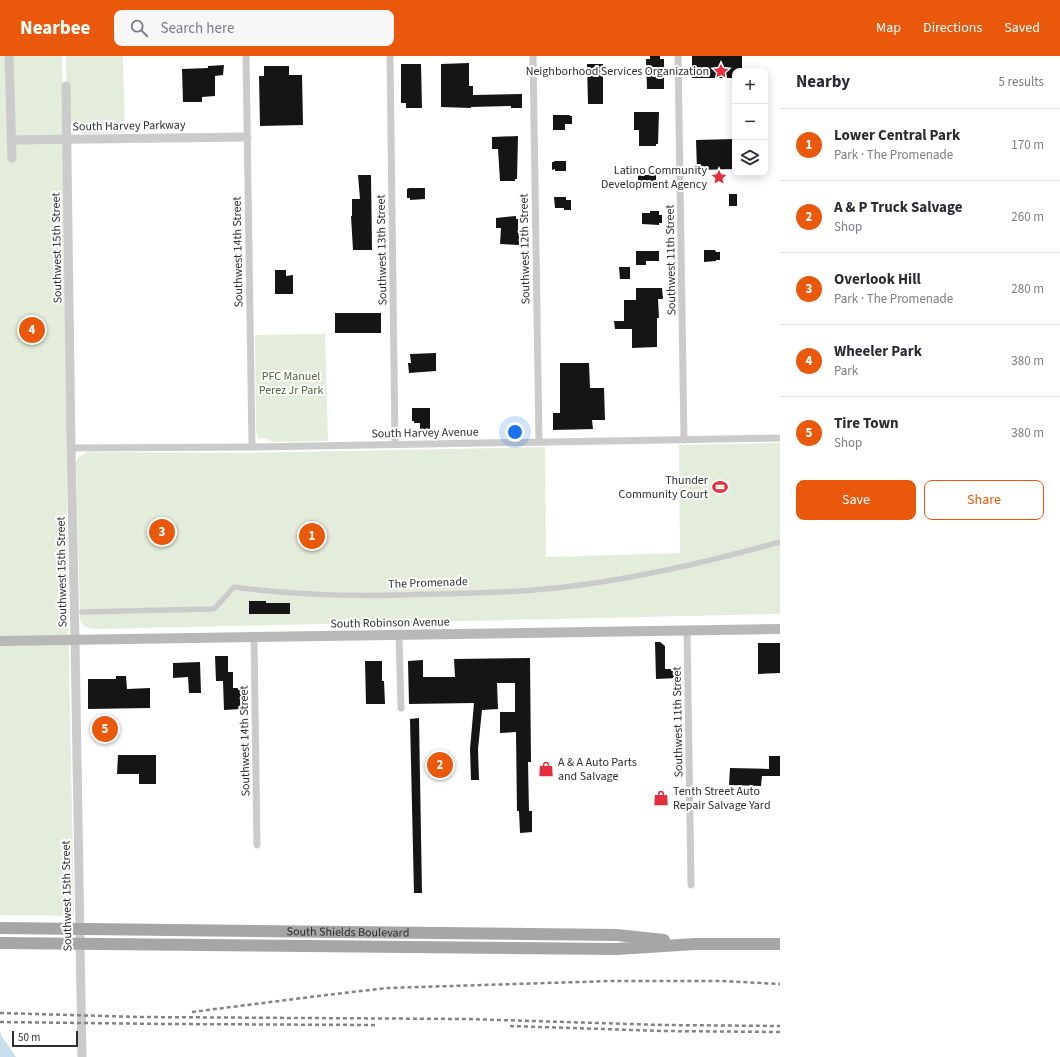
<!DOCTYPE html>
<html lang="en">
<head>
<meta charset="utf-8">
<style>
  body { margin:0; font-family:"Source Sans 3",sans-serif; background:#f7f7f7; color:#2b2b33 }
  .controls { position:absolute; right:12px; top:12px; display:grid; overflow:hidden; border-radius:8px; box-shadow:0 2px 10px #0003 }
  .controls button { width:36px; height:36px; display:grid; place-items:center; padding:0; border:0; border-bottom:1px solid #e1e1e2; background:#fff; color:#2b2b33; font:20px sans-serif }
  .scale { position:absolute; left:12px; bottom:10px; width:66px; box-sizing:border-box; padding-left:4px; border:2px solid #2e2e2e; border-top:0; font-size:11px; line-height:14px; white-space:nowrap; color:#2e2e2e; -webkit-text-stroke:3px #fff; paint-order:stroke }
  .you { position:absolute; left:515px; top:376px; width:14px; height:14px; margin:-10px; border:3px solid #fff; border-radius:50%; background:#1a73e8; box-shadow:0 0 0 6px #1a73e833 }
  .badge { display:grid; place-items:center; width:26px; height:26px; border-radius:50%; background:#ea580c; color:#fff; font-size:13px; font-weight:700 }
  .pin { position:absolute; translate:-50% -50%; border:2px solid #fff; box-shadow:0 1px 4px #0006 }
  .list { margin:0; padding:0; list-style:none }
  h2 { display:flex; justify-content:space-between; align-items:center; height:52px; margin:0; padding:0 16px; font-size:17px }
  h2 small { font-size:13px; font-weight:400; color:#7c7c81 }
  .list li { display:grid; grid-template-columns:26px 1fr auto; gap:12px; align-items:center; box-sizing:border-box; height:72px; padding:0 16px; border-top:1px solid #e1e1e2 }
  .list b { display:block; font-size:15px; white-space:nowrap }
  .list p { margin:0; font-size:13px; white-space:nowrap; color:#7c7c81 }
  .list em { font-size:13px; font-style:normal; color:#7c7c81 }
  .actions { display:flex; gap:8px; padding:12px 16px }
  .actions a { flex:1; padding:9px 0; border:1px solid #ea580c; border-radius:8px; text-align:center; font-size:14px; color:#ea580c }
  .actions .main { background:#ea580c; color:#fff }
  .icon { flex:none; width:22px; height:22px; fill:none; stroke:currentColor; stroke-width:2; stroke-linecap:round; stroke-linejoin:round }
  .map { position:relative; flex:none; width:780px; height:1001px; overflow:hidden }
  header { display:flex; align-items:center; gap:24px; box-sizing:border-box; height:56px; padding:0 20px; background:#ea580c; color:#fff }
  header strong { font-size:19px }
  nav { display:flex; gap:22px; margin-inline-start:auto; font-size:14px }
  .search { width:280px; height:36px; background:#f7f7f7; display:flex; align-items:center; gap:10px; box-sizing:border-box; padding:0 14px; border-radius:8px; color:#7c7c81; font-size:15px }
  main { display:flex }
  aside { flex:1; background:#fff }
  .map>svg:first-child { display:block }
  .green { fill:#e4ecdb }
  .water { fill:#c7deec }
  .building { fill:#151515 }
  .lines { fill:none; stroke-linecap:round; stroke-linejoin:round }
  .pedestrian { stroke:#cbcbcb; stroke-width:5.5 }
  .minor { stroke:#cbcbcb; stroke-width:7 }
  .tertiary { stroke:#cbcbcb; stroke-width:9 }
  .secondary { stroke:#b8b8b8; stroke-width:10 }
  .primary { stroke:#a6a6a6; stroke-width:12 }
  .rail { stroke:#838383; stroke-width:2.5; stroke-dasharray:4 3; stroke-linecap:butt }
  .labels { text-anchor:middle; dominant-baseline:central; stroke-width:4; stroke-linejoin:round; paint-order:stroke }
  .poi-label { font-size:12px; fill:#2e2e2e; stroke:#fff; text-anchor:end }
  .street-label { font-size:12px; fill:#2e2e2e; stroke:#fff }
  .park-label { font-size:12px; fill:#516a3b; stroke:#fff }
</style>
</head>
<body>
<header>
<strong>Nearbee</strong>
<div class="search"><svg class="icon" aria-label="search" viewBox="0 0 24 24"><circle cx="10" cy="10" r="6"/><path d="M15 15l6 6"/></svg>Search here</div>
<nav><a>Map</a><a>Directions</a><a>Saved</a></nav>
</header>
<main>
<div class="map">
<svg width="780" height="1001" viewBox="0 0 780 1001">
  <rect width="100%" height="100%" fill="#fff"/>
  <g class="green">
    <polygon points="0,0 62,0 68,549 74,860 0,859"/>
    <polygon points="66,0 123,0 125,77 83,78 77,75 73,68 67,68"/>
    <polygon points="325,278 328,385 273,386 264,382 258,383 256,374 255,279"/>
    <path d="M780,387V558L95,573C87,572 82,571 80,563L76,406L78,402L87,396L238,397L545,391L546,501L680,497L679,389Z"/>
  </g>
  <polygon class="water" points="0,973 1,979 16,1001 0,1001"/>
  <g class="building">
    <polygon points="650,0 660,0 660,3 664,3 664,33 647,33 646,3 650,3"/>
    <polygon points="692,0 742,0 742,15 735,15 735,22 692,22"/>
    <polygon points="469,7 469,30 473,30 473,39 522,38 522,52 511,52 511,50 471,51 471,52 441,51 441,8"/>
    <polygon points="401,8 421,8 422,52 406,52 406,47 401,47"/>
    <polygon points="587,8 603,8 603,48 588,48"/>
    <polygon points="224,9 223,19 215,20 215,40 202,41 202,46 183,46 182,13 208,12 208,10"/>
    <polygon points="264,10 289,10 289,19 302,19 303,69 260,70 259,20 264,20"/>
    <polygon points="634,56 659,56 658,88 656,88 656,90 639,90 639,74 634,74"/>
    <polygon points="553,59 570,59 570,60 572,60 572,68 565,68 565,74 553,74"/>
    <polygon points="518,80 517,123 515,123 515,125 500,125 498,93 492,93 492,81"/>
    <polygon points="735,83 735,113 697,114 696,84"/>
    <polygon points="554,105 566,105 566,115 555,115 555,113 552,114 552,106 554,106"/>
    <polygon points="358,119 371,119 372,194 353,194 351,160 352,160 352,143 360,143"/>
    <rect x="638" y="119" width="18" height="11"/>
    <polygon points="409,132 425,132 425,143 410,144 410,142 407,142 407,133"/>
    <rect x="729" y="138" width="8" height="12"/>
    <polygon points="554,141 566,141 566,144 571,144 571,154 564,154 564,152 555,152"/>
    <polygon points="650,155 659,155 659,159 662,159 662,167 659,167 659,169 642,168 642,157 650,157"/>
    <polygon points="516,160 516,163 518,163 518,175 519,175 519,189 500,188 501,172 496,172 496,162"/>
    <polygon points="704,194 715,194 716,196 720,196 720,204 716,204 716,205 704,206"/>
    <polygon points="636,195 659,195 659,205 646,205 646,209 636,209"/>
    <polygon points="619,211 630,211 630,223 620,223"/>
    <polygon points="275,214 286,214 286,220 293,219 293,238 275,238"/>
    <polygon points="636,232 662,232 663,243 658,243 659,262 657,262 657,291 632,292 632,273 615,273 614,265 624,265 624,244 636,244"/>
    <rect x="335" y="257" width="46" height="20"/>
    <polygon points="436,297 436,315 409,317 408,307 411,307 410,298"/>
    <polygon points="560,307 589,307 590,332 604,332 605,364 592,364 593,373 553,374 553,357 560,357"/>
    <polygon points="412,352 430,352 430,377 420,377 420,367 414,367 414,365 412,365"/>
    <polygon points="249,545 266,545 266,547 290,547 290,558 249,558"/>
    <polygon points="655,586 660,586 665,590 665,613 677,613 677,622 656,623"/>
    <polygon points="758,587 780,587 780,617 758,618"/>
    <polygon points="215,600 228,600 228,616 233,616 233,632 241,632 241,653 224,654 223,625 216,625"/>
    <polygon points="530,602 531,706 528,706 529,755 532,755 532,776 520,777 519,755 517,755 516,676 500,677 500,656 515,656 515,627 497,627 498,653 482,654 478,693 479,724 471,724 470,693 474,647 409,648 408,605 423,604 423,621 455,621 454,603"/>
    <polygon points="365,605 382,605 382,625 384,625 385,648 366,648"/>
    <polygon points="200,606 201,637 189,637 188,621 173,622 173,607"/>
    <polygon points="116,620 126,620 127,633 150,632 150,652 88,653 88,623 116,623"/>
    <polygon points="419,662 422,837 414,837 410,663"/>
    <polygon points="118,699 156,699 156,728 139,728 139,718 117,718"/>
    <polygon points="769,700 780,700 780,720 762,720 761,730 729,729 730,712 769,713"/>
  </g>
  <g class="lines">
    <path class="pedestrian" d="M82,556L212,553L215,552L234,531C300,540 367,541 433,538C467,537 500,537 533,534C615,528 701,508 780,486"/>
    <g class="minor">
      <polyline points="246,0 252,391"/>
      <polyline points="390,0 395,388"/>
      <polyline points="533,0 539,386"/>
      <polyline points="678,0 684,384"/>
      <polyline points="71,392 252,391 780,382"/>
      <polyline points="687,574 691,829"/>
      <polyline points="399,580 401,652"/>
      <polyline points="254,582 257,789"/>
    </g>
    <g class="tertiary">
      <polyline points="9,0 12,102"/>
      <polyline points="66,30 71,392 75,584 82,1001"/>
      <polyline points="11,84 247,81"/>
    </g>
    <polyline class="secondary" points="0,585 780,573"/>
    <g class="primary">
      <path id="s1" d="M0,872L617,879L664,884"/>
      <polyline points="0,887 617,893 695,888 780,888"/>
    </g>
    <g class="rail">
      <polyline points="192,956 326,939 387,932 611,925 722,925 780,928"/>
      <polyline points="0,957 139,961 467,963 663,969 780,970"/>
      <polyline points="0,966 167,968 376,969"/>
      <polyline points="510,970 663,975 780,976"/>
    </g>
  </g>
  <defs>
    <symbol id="sight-bare" viewBox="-9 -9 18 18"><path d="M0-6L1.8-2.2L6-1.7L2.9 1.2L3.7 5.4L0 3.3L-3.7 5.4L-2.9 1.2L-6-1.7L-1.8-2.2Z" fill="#e62f3e" stroke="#fff" stroke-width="2.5" paint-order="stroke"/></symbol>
    <symbol id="stadium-bare" viewBox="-9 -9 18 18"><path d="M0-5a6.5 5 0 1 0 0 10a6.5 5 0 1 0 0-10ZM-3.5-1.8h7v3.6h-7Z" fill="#e62f3e" stroke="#fff" stroke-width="2.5" paint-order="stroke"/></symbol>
    <symbol id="shop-bare" viewBox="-9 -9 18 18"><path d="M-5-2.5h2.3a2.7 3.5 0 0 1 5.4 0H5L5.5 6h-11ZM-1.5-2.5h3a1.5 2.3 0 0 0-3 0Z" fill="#e62f3e" stroke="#fff" stroke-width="2.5" paint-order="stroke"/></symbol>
  </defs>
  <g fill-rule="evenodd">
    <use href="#sight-bare" x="710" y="4" width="22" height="22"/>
    <use href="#sight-bare" x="708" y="110" width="22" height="22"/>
    <use href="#stadium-bare" x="709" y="420" width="22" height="22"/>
    <use href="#shop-bare" x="535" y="702" width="22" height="22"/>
    <use href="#shop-bare" x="650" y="731" width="22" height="22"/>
  </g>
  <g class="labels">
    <g class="poi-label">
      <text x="709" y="15">Neighborhood Services Organization</text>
      <text x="707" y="114">Latino Community<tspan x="707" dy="14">Development Agency</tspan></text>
      <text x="708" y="424">Thunder<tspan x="708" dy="14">Community Court</tspan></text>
      <text x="558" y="706" text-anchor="start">A &amp; A Auto Parts<tspan x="558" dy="14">and Salvage</tspan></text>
      <text x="673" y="735" text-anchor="start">Tenth Street Auto<tspan x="673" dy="14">Repair Salvage Yard</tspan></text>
    </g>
    <g class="street-label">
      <text transform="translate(129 70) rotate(-1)">South Harvey Parkway</text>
      <text transform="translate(57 192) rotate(-91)">Southwest 15th Street</text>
      <text transform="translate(525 193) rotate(-91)">Southwest 12th Street</text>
      <text transform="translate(382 194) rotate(-91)">Southwest 13th Street</text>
      <text transform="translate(238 196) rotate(-91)">Southwest 14th Street</text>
      <text transform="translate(671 204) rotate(-91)">Southwest 11th Street</text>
      <text transform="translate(425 377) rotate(-1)">South Harvey Avenue</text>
      <text transform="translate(62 516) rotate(-91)">Southwest 15th Street</text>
      <text transform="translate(428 527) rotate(-2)">The Promenade</text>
      <text transform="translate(390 567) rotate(-1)">South Robinson Avenue</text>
      <text transform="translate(678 666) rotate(-91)">Southwest 11th Street</text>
      <text transform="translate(245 685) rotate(-91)">Southwest 14th Street</text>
      <text transform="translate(67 840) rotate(-91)">Southwest 15th Street</text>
      <text stroke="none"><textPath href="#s1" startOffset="348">South Shields Boulevard</textPath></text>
    </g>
    <g class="park-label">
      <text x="291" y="320">PFC Manuel<tspan x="291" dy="14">Perez Jr Park</tspan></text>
    </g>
  </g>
</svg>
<div class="controls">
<button>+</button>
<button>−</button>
<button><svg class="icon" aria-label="layers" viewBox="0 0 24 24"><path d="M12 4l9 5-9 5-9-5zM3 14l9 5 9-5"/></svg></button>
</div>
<div class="scale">50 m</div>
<div class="you"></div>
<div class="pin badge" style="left:312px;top:480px">1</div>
<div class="pin badge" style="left:440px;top:709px">2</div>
<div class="pin badge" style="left:162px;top:476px">3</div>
<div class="pin badge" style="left:32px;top:274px">4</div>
<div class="pin badge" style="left:105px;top:673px">5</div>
</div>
<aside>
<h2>Nearby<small>5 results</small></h2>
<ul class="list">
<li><span class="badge">1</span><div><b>Lower Central Park</b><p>Park · The Promenade</p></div><em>170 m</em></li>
<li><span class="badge">2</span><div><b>A &amp; P Truck Salvage</b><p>Shop</p></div><em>260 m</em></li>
<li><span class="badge">3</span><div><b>Overlook Hill</b><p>Park · The Promenade</p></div><em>280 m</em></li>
<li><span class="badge">4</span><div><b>Wheeler Park</b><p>Park</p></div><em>380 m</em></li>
<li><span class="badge">5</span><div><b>Tire Town</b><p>Shop</p></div><em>380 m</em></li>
</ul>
<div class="actions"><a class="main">Save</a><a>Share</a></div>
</aside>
</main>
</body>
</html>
